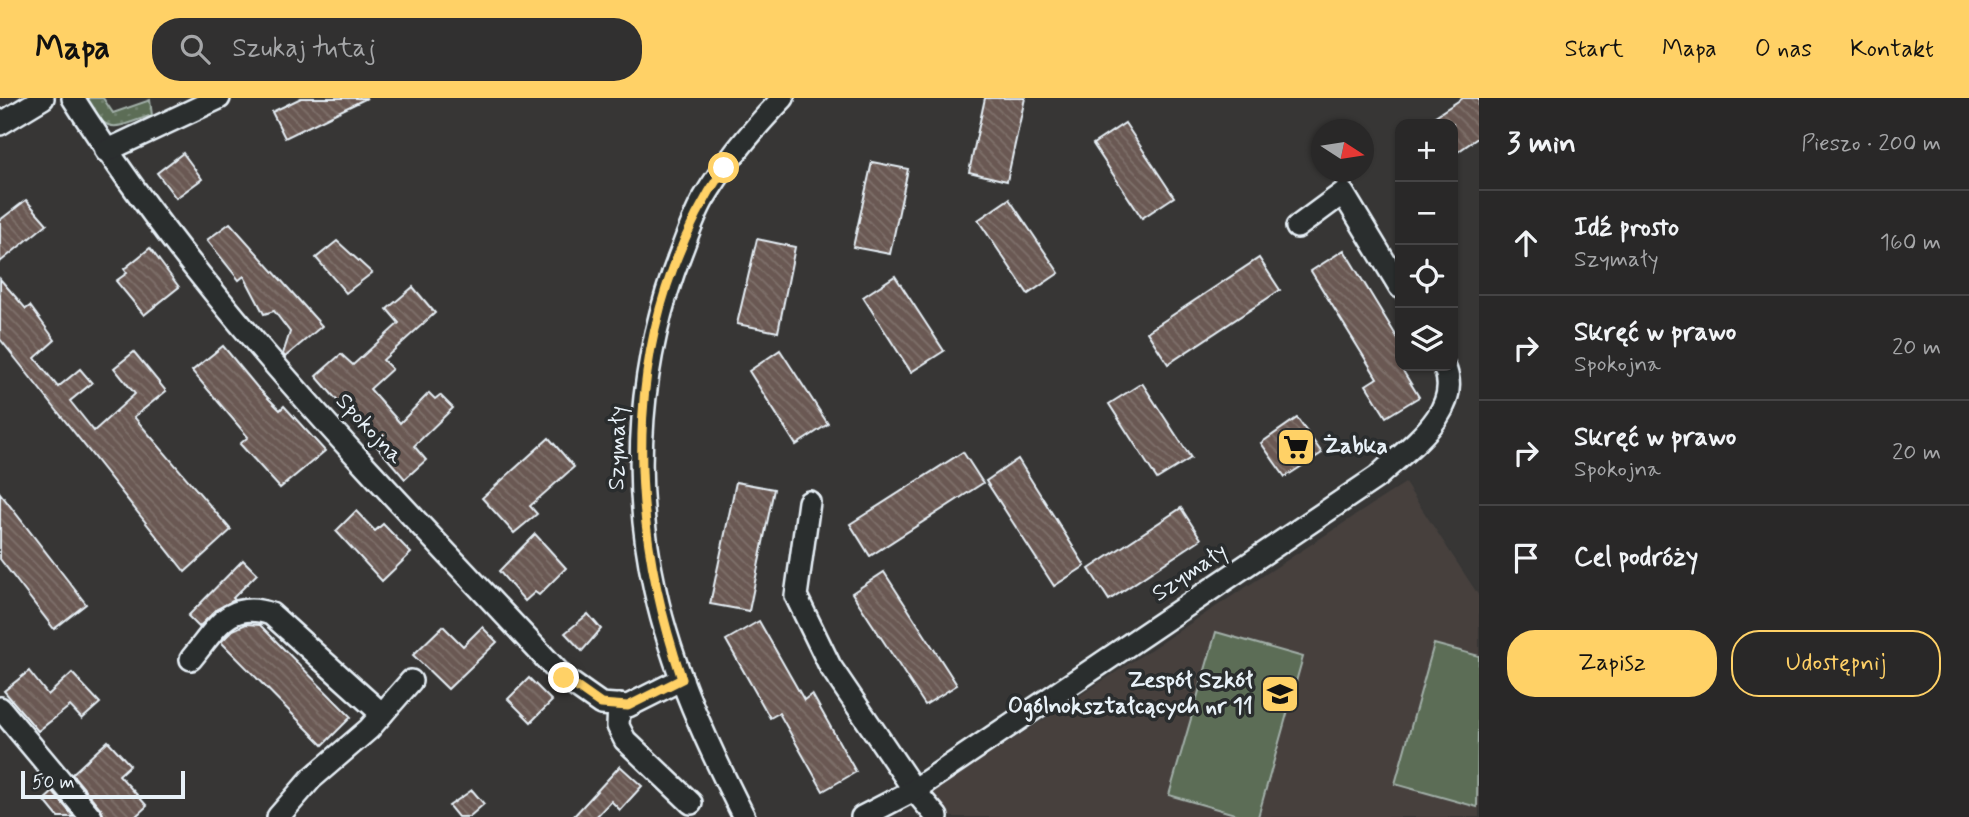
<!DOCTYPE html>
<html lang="pl">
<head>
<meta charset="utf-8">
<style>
  body { margin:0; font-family:Mynerve,sans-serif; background:#313030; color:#f1f3f6 }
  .controls { position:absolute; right:21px; top:21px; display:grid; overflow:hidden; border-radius:14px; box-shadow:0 2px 5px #0004 }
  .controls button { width:63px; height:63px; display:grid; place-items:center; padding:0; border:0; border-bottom:2px solid #454445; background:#292828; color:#f1f3f6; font:35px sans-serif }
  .compass { position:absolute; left:1311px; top:21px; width:63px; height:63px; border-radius:50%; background:#292828; box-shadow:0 2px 5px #0004; rotate:102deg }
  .scale { position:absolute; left:21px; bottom:18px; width:164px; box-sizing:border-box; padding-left:7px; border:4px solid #e8f1f8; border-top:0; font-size:19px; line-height:24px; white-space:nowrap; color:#e8f1f8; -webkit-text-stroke:5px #2a2d2e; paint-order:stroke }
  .stop { position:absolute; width:21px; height:21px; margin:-16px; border:5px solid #ffd166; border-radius:50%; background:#fff }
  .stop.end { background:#ffd166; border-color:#fff; box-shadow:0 2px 7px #0008 }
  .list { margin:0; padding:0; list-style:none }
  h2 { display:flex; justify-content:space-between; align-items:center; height:91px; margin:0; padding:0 28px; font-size:30px }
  h2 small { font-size:23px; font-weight:400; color:#a5a6a8 }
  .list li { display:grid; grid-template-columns:46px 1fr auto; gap:21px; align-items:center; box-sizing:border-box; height:105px; padding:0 28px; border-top:2px solid #454445 }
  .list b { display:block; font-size:26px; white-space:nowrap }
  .list p { margin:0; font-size:23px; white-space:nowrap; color:#a5a6a8 }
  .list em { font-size:23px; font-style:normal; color:#a5a6a8 }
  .actions { display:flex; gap:14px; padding:21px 28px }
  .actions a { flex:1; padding:16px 0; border:2px solid #ffd166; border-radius:28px; text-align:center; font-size:24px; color:#ffd166 }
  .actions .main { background:#ffd166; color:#111 }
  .icon { flex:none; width:38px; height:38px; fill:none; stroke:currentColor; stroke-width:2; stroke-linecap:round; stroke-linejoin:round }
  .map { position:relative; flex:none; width:1479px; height:719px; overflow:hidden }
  header { display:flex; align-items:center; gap:42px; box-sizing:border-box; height:98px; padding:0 35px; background:#ffd166; color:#111 }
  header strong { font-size:33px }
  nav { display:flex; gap:38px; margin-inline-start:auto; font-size:24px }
  .search { width:490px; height:63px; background:#313030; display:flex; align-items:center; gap:18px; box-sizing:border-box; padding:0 24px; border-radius:28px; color:#a5a6a8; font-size:26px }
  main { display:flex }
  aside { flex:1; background:#292828 }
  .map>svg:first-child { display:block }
  .built { fill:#46403e }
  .grass { fill:url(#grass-dots); stroke:#a2afa8; stroke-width:2 }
  .park { fill:#5b6d57; stroke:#a2afa8; stroke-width:2 }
  .building { fill:url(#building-back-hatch); stroke:#e8f1f8; stroke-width:2 }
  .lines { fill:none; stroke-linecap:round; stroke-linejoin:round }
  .minor-casing { stroke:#e8f1f8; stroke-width:26 }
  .minor { stroke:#2a2d2e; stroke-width:21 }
  .route { stroke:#ffd166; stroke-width:9 }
  .labels { text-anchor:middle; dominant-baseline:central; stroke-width:7; stroke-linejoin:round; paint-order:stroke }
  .street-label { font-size:23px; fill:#e8f1f8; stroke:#2a2d2e }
  .poi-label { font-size:23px; font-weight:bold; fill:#e8f1f8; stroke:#2a2d2e; text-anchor:start }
</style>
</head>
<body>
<header>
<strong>Mapa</strong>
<div class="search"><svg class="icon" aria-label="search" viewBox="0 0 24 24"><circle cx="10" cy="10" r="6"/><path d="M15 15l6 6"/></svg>Szukaj tutaj</div>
<nav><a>Start</a><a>Mapa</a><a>O nas</a><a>Kontakt</a></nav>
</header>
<main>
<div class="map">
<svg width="1479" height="719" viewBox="0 0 1479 719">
  <defs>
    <pattern id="grass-dots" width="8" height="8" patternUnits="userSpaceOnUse" patternTransform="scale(1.75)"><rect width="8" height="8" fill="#5b6d57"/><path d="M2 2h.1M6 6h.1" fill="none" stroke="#738270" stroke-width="1.8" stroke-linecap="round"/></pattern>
    <pattern id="building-back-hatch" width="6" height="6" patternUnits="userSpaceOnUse" patternTransform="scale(1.75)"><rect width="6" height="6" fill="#6a5952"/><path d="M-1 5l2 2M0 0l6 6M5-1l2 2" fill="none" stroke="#7f716c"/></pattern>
  </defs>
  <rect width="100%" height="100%" fill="#373635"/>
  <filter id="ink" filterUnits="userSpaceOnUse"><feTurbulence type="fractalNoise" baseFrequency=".0143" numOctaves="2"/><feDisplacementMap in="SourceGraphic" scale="14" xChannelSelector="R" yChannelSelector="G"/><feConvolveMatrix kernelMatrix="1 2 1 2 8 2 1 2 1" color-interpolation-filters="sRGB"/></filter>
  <g filter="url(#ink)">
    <polygon class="built" points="1405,385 1479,498 1479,719 947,719 931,695"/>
    <path class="grass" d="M83,0H103L113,15L150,2L152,17C111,31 109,38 83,0Z"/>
    <g class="park">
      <polygon points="1216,534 1303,559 1258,719 1245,719 1169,697"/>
      <polygon points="1434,546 1479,558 1477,709 1395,686"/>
    </g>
    <g class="building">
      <polygon points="301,0 367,0 285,40 272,14"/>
      <polygon points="985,0 1025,0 1007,83 969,74"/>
      <polygon points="1463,0 1479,0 1479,39 1453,57 1453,26 1423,26"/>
      <polygon points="1125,25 1174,99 1142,120 1093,46"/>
      <polygon points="183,55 202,81 176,100 157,75"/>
      <polygon points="872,64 908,71 890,156 853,149"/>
      <polygon points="1009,101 1059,175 1028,196 978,122"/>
      <polygon points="26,102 47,126 0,164 0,122"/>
      <polygon points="230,125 322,228 285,259 283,256 290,234 274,213 264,216 244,178 239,182 207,142"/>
      <polygon points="757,141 795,149 778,234 737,226"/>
      <polygon points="337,143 372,175 346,195 316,160"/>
      <polygon points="150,150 179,189 144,217 116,183 127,175 124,171"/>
      <polygon points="1344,152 1400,244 1400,268 1419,299 1386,319 1366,287 1377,280 1311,173"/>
      <polygon points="1259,160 1280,192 1168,266 1147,234"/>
      <polygon points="895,178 944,253 911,274 863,199"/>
      <polygon points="0,181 26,211 30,208 55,242 35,260 58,289 80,271 92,285 70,303 94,333 135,296 114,270 134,254 166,293 134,319 231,432 185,474 0,241"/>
      <polygon points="413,189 435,215 383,262 392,271 370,291 400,325 429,295 435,301 440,297 453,310 414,348 426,362 405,381 316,278 341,256 353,267 399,225 387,211"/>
      <polygon points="223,248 257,289 280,312 284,308 325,353 280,390 240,346 248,339 192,273"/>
      <polygon points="780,252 828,326 796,347 749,273"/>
      <polygon points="1142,285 1191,360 1157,381 1109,306"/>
      <polygon points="1297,320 1322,355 1285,379 1261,345"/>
      <polygon points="549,340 574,369 530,408 537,416 514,435 482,400"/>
      <polygon points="963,354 983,385 870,458 850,426"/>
      <polygon points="1018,361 1085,468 1054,488 986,383"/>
      <polygon points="736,384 774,391 749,513 710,506"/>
      <polygon points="0,395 86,506 54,531 0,461"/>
      <polygon points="1181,410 1201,441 1109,502 1089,471"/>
      <polygon points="356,413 375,433 383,426 411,455 382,483 336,433"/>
      <polygon points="535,436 566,470 539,497 535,494 525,503 499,473"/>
      <polygon points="243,462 257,476 233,500 235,502 217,511 199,529 188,518"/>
      <polygon points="884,474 957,587 925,607 852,495"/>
      <polygon points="588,516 601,531 582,553 565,535"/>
      <polygon points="759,523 804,602 812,596 856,674 823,693 779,615 770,620 726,542"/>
      <polygon points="246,526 260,527 351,619 323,647 221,544 233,532"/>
      <polygon points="443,528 463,548 482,529 497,544 448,591 413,557"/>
      <polygon points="29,573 48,597 72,575 100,605 82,621 70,608 38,633 4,593"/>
      <polygon points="529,580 552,603 531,624 508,601"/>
      <polygon points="108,643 130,667 119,677 147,708 135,719 104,719 101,711 72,676"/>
      <polygon points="620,668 642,688 620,712 611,703 596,719 573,719"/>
      <polygon points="472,692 484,706 469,719 458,719 449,708"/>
      <polygon points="53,694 74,719 58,719 44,702"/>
    </g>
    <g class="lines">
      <defs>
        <g id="minor">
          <path d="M73,0C209,215 392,395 564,580L601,606L628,608L682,581"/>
          <polyline points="0,26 43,0"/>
          <polyline points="106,53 219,0"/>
          <polyline points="1297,129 1343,95 1400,189"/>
          <polyline points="809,404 796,498 830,568 914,692 937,719"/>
          <path d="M191,561C216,531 229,501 271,516L382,616"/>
          <polyline points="619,607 618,628 625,642 691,705"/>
          <polyline points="0,610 91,719"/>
          <polyline points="278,719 311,681 369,631 411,583"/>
          <path d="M744,719C708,648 672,571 655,492C630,380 639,261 681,154C688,136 694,117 704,100C726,63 753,31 783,0"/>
          <path d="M862,719L914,692L1377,379C1406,351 1465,313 1444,268"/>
        </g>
      </defs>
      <use href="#minor" class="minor-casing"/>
      <use href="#minor" class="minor"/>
    </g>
  </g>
  <g class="lines" filter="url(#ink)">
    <path class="route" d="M564,580L601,606L628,608L682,581C624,411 621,225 724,70"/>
  </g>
  <defs>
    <symbol id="supermarket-square" viewBox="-11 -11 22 22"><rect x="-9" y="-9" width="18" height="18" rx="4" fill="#ffd166" stroke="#2a2d2e"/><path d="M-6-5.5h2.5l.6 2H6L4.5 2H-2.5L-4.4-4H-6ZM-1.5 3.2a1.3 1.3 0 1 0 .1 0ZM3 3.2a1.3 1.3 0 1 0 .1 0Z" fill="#111"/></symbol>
    <symbol id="school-square" viewBox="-11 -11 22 22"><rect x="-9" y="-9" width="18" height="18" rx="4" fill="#ffd166" stroke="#2a2d2e"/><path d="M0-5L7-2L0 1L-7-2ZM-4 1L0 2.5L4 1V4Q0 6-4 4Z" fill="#111"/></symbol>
  </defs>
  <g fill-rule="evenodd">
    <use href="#supermarket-square" x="1274" y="327" width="44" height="44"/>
    <use href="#school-square" x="1258" y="574" width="44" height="44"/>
  </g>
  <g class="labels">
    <g class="street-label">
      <text transform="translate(369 331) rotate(47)">Spokojna</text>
      <text transform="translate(618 350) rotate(-89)">Szymały</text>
      <text transform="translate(1190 475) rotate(-34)">Szymały</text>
    </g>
    <g class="poi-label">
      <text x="1323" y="349">Żabka</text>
      <text x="1253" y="583" text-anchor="end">Zespół Szkół<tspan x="1253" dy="26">Ogólnokształcących nr 11</tspan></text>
    </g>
  </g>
</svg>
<div class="controls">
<button>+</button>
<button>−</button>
<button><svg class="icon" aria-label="locate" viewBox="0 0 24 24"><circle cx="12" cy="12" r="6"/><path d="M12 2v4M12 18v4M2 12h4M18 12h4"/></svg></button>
<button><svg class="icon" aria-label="layers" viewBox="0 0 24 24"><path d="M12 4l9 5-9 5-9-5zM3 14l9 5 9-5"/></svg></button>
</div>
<svg class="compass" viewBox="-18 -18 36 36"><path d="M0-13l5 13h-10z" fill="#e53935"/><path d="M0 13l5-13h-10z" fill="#a5a6a8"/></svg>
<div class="scale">50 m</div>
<div class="stop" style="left:724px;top:70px"></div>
<div class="stop end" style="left:564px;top:580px"></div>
</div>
<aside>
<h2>3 min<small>Pieszo · 200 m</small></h2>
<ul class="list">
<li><svg class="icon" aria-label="ahead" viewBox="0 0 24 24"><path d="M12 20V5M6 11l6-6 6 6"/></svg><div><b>Idź prosto</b><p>Szymały</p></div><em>160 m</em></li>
<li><svg class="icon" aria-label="right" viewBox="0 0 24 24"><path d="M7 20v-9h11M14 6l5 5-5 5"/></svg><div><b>Skręć w prawo</b><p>Spokojna</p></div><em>20 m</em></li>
<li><svg class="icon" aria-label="right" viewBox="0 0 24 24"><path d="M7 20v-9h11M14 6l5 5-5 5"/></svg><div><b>Skręć w prawo</b><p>Spokojna</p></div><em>20 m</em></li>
<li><svg class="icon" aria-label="arrive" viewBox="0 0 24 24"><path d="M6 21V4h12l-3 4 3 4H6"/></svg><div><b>Cel podróży</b></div></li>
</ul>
<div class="actions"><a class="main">Zapisz</a><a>Udostępnij</a></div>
</aside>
</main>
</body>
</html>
